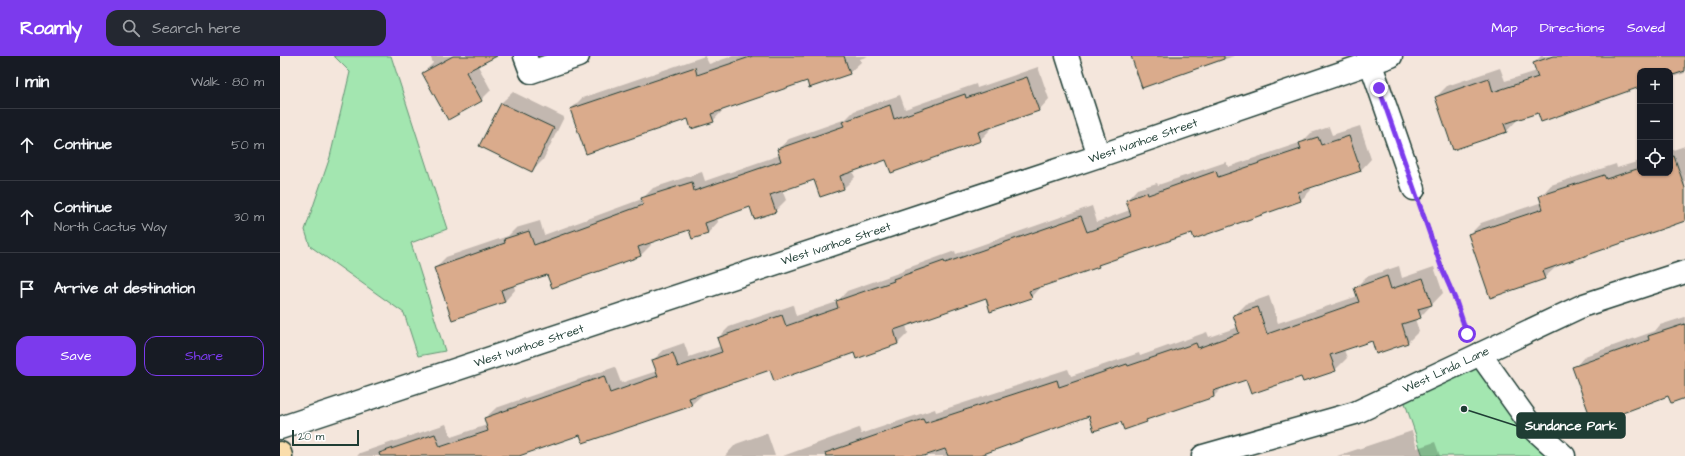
<!DOCTYPE html>
<html lang="en">
<head>
<meta charset="utf-8">
<style>
  body { margin:0; font-family:"Architects Daughter",sans-serif; background:#242831; color:#f1f3f6 }
  .controls { position:absolute; right:12px; top:12px; display:grid; overflow:hidden; border-radius:8px; box-shadow:0 1px 3px #0004 }
  .controls button { width:36px; height:36px; display:grid; place-items:center; padding:0; border:0; border-bottom:1px solid #363941; background:#171b24; color:#f1f3f6; font:20px sans-serif }
  .scale { position:absolute; left:12px; bottom:10px; width:67px; box-sizing:border-box; padding-left:4px; border:2px solid #1f3d34; border-top:0; font-size:11px; line-height:14px; white-space:nowrap; color:#1f3d34; -webkit-text-stroke:3px #fff; paint-order:stroke }
  .stop { position:absolute; width:12px; height:12px; margin:-9px; border:3px solid #7c3aed; border-radius:50%; background:#fff }
  .stop.end { background:#7c3aed; border-color:#fff; box-shadow:0 1px 4px #0008 }
  .list { margin:0; padding:0; list-style:none }
  h2 { display:flex; justify-content:space-between; align-items:center; height:52px; margin:0; padding:0 16px; font-size:17px }
  h2 small { font-size:13px; font-weight:400; color:#9ea1a6 }
  .list li { display:grid; grid-template-columns:26px 1fr auto; gap:12px; align-items:center; box-sizing:border-box; height:72px; padding:0 16px; border-top:1px solid #363941 }
  .list b { display:block; font-size:15px; white-space:nowrap }
  .list p { margin:0; font-size:13px; white-space:nowrap; color:#9ea1a6 }
  .list em { font-size:13px; font-style:normal; color:#9ea1a6 }
  .actions { display:flex; gap:8px; padding:12px 16px }
  .actions a { flex:1; padding:9px 0; border:1px solid #7c3aed; border-radius:12px; text-align:center; font-size:14px; color:#7c3aed }
  .actions .main { background:#7c3aed; color:#fff }
  .icon { flex:none; width:22px; height:22px; fill:none; stroke:currentColor; stroke-width:2; stroke-linecap:round; stroke-linejoin:round }
  .map { position:relative; flex:none; width:1405px; height:400px; overflow:hidden }
  header { display:flex; align-items:center; gap:24px; box-sizing:border-box; height:56px; padding:0 20px; background:#7c3aed; color:#fff }
  header strong { font-size:19px }
  nav { display:flex; gap:22px; margin-inline-start:auto; font-size:14px }
  .search { width:280px; height:36px; background:#242831; display:flex; align-items:center; gap:10px; box-sizing:border-box; padding:0 14px; border-radius:12px; color:#9ea1a6; font-size:15px }
  main { display:flex }
  aside { flex:1; background:#171b24 }
  .map>svg:first-child { display:block }
  .green { fill:#a3e6b0; stroke:#619272 }
  .shadow { fill:#0003 }
  .building { fill:#daab8c; stroke:#1f3d34 }
  .lines { fill:none; stroke-linecap:round; stroke-linejoin:round }
  .minor-casing { stroke:#1f3d34; stroke-width:25 }
  .major-casing { stroke:#1f3d34; stroke-width:25 }
  .path { stroke:#1f3d34; stroke-width:2.5; stroke-dasharray:1 3; stroke-linecap:butt }
  .minor { stroke:#fff; stroke-width:22 }
  .major { stroke:#faddab; stroke-width:22 }
  .route { stroke:#7c3aed; stroke-width:5 }
  .labels { text-anchor:middle; dominant-baseline:central; stroke-width:3.5; stroke-linejoin:round; paint-order:stroke }
  .street-label { font-size:12px; fill:#1f3d34; stroke:#fff }
  .leader { fill:none; stroke:#1f3d34; stroke-width:1.5 }
  .callout-dot { fill:#1f3d34; stroke:#fff; stroke-width:1.5 }
  .callout { fill:#1f3d34; stroke:#1f3d34; stroke-width:1.5 }
  .callout-label { font-size:13px; text-anchor:middle; font-weight:bold; fill:#fff }
</style>
</head>
<body>
<header>
<strong>Roamly</strong>
<div class="search"><svg class="icon" aria-label="search" viewBox="0 0 24 24"><circle cx="10" cy="10" r="6"/><path d="M15 15l6 6"/></svg>Search here</div>
<nav><a>Map</a><a>Directions</a><a>Saved</a></nav>
</header>
<main>
<aside>
<h2>1 min<small>Walk · 80 m</small></h2>
<ul class="list">
<li><svg class="icon" aria-label="ahead" viewBox="0 0 24 24"><path d="M12 20V5M6 11l6-6 6 6"/></svg><div><b>Continue</b></div><em>50 m</em></li>
<li><svg class="icon" aria-label="ahead" viewBox="0 0 24 24"><path d="M12 20V5M6 11l6-6 6 6"/></svg><div><b>Continue</b><p>North Cactus Way</p></div><em>30 m</em></li>
<li><svg class="icon" aria-label="arrive" viewBox="0 0 24 24"><path d="M6 21V4h12l-3 4 3 4H6"/></svg><div><b>Arrive at destination</b></div></li>
</ul>
<div class="actions"><a class="main">Save</a><a>Share</a></div>
</aside>
<div class="map">
<svg width="1405" height="400" viewBox="0 0 1405 400">
  <rect width="100%" height="100%" fill="#f4e6dc"/>
  <filter id="ink" filterUnits="userSpaceOnUse"><feTurbulence type="fractalNoise" baseFrequency=".025" numOctaves="2"/><feDisplacementMap in="SourceGraphic" scale="8" xChannelSelector="R" yChannelSelector="G"/><feConvolveMatrix kernelMatrix="1 2 1 2 8 2 1 2 1" color-interpolation-filters="sRGB"/></filter>
  <g filter="url(#ink)">
    <g class="green">
      <polygon points="54,0 111,0 167,173 131,187 165,295 138,300 124,257 30,190 25,174 50,101 70,16"/>
      <polygon points="1200,298 1284,400 1143,400 1121,335"/>
    </g>
    <g class="shadow">
      <polygon points="150,0 203,0 197,8 211,34 201,44 143,17 153,7"/>
      <polygon points="425,0 429,8 453,0 588,0 580,3 581,6 569,17 528,24 444,53 433,65 291,53 302,42"/>
      <polygon points="852,0 954,0 863,31"/>
      <polygon points="1261,0 1405,0 1405,17 1390,22 1390,15 1360,15 1360,30 1259,56 1238,63 1227,75 1156,41 1167,30 1220,12 1225,25 1257,15 1254,7"/>
      <polygon points="758,11 769,43 759,54 710,71 711,73 700,84 607,103 572,115 575,121 564,132 541,140 535,122 502,134 506,144 495,155 471,150 437,161 438,166 428,177 409,173 370,186 371,189 361,199 268,218 234,229 235,234 225,245 155,212 166,201 228,180 236,172 260,165 264,179 362,143 373,132 422,116 425,125 500,99 498,93 509,83 566,63 574,55 620,39 625,53 696,28 697,32"/>
      <polygon points="233,36 284,61 263,104 252,115 201,90 221,47"/>
      <polygon points="1080,70 1091,103 1081,114 1030,131 1031,134 1021,144 914,181 913,176 821,207 818,210 761,230 751,241 706,241 626,269 628,277 618,287 576,301 574,296 490,313 421,336 422,339 411,349 301,378 235,400 77,400 80,397 166,368 171,381 207,369 205,362 216,352 335,311 341,327 377,315 373,304 384,294 404,287 409,301 441,290 438,282 449,271 513,249 516,260 557,246 567,235 621,216 625,213 675,195 676,198 812,150 817,166 850,154 847,144 857,133 877,127 878,129 946,106 948,111 1022,86 1031,77 1049,71 1052,79"/>
      <polygon points="1405,90 1405,164 1275,209 1276,211 1264,222 1189,179 1201,167 1262,146 1260,141 1271,129 1336,108 1337,112 1360,105 1360,117 1390,117 1390,95"/>
      <polygon points="1119,210 1122,222 1154,211 1163,237 1140,261 1135,263 1139,275 1127,287 1092,284 1064,294 1067,302 1055,314 1022,319 967,323 943,331 934,340 870,362 866,365 842,365 810,359 694,400 503,400 579,372 581,378 655,353 656,356 788,313 791,320 859,297 860,300 927,276 929,281 958,271 954,260 966,248 989,240 998,267 1078,240 1075,232 1086,221"/>
      <polygon points="1405,261 1405,341 1389,338 1294,312 1305,300 1375,275 1380,269"/>
      <polygon points="1132,375 1137,392 1155,386 1160,400 1057,400"/>
      <polygon points="487,377 495,400 445,400 456,388"/>
    </g>
    <g class="building">
      <polygon points="173,0 217,0 186,16 202,45 168,64 142,17"/>
      <polygon points="473,0 564,0 570,18 529,32 527,25 431,58 434,66 411,73 408,63 306,98 290,53 415,11 417,19"/>
      <polygon points="851,0 944,0 944,3 862,32"/>
      <polygon points="1273,0 1405,0 1405,15 1390,20 1390,15 1360,15 1360,31 1261,66 1258,57 1224,68 1227,76 1173,94 1155,41 1209,22 1213,36 1258,21 1253,7"/>
      <polygon points="747,21 759,55 698,76 701,85 611,117 606,104 560,120 564,133 540,141 534,124 490,139 496,156 474,163 470,151 425,167 428,178 412,183 409,174 358,191 361,200 272,232 267,219 221,234 225,246 172,264 154,212 225,187 224,183 249,175 254,189 363,149 361,142 412,126 414,135 501,105 497,93 564,70 562,66 610,49 614,63 685,38 686,42"/>
      <polygon points="221,47 274,72 252,116 199,90"/>
      <polygon points="1069,80 1081,115 1018,136 1021,145 914,183 912,177 818,209 819,211 749,235 752,242 710,256 706,242 614,274 618,288 576,303 574,297 494,325 490,314 409,342 412,350 303,387 300,379 239,400 100,400 99,397 155,378 160,391 208,375 204,362 324,320 330,337 378,320 372,304 393,297 398,311 442,296 437,282 502,259 506,270 558,252 556,245 614,225 613,223 664,205 665,207 801,160 807,176 851,160 846,144 867,136 868,139 936,115 938,121 1021,93 1019,87 1038,81 1041,89"/>
      <polygon points="1394,100 1405,132 1405,165 1262,215 1265,223 1210,242 1188,178 1263,153 1259,140 1324,119 1326,123 1360,112 1360,117 1390,117 1390,101"/>
      <polygon points="1107,220 1111,233 1143,222 1152,249 1138,253 1141,262 1122,268 1128,287 1096,298 1092,285 1050,299 1056,315 1023,326 1021,321 971,338 966,324 933,335 934,341 866,364 867,366 844,374 841,366 814,375 809,360 698,400 668,400 665,393 644,400 546,400 545,397 643,363 645,367 777,324 779,331 847,308 848,310 916,287 918,292 959,277 953,259 978,251 987,278 1079,246 1074,232"/>
      <polygon points="1405,268 1405,342 1391,347 1388,340 1313,368 1292,311 1369,284 1368,280"/>
    </g>
    <g class="lines">
      <defs>
        <g id="minor">
          <polyline points="245,0 251,16 298,0"/>
          <polyline points="787,0 819,100"/>
          <polyline points="1088,0 1134,133"/>
          <polyline points="1200,298 1253,372 1284,400"/>
          <polyline points="0,372 819,100 1111,0"/>
          <polyline points="923,400 1075,357 1304,249 1405,216"/>
        </g>
        <polyline id="major" points="0,397 1,400"/>
      </defs>
      <use href="#minor" class="minor-casing"/>
      <use href="#major" class="major-casing"/>
      <polyline class="path" points="1142,154 1187,279"/>
      <use href="#minor" class="minor"/>
      <use href="#major" class="major"/>
    </g>
  </g>
  <g class="lines" filter="url(#ink)">
    <polyline class="route" points="1099,32 1162,213 1176,245 1187,278"/>
  </g>
  <g class="labels">
    <g class="street-label">
      <text transform="translate(863 85) rotate(-19)">West Ivanhoe Street</text>
      <text transform="translate(556 188) rotate(-18)">West Ivanhoe Street</text>
      <text transform="translate(249 290) rotate(-18)">West Ivanhoe Street</text>
      <text transform="translate(1166 314) rotate(-25)">West Linda Lane</text>
    </g>
  </g>
  <path class="leader" d="M1184 353L1237 370"/>
  <circle class="callout-dot" cx="1184" cy="353" r="4"/>
  <rect class="callout" x="1237" y="357" width="108" height="25" rx="4"/>
  <g class="callout-label">
    <text x="1291" y="374">Sundance Park</text>
  </g>
</svg>
<div class="controls">
<button>+</button>
<button>−</button>
<button><svg class="icon" aria-label="locate" viewBox="0 0 24 24"><circle cx="12" cy="12" r="6"/><path d="M12 2v4M12 18v4M2 12h4M18 12h4"/></svg></button>
</div>
<div class="scale">20 m</div>
<div class="stop" style="left:1187px;top:278px"></div>
<div class="stop end" style="left:1099px;top:32px"></div>
</div>
</main>
</body>
</html>
